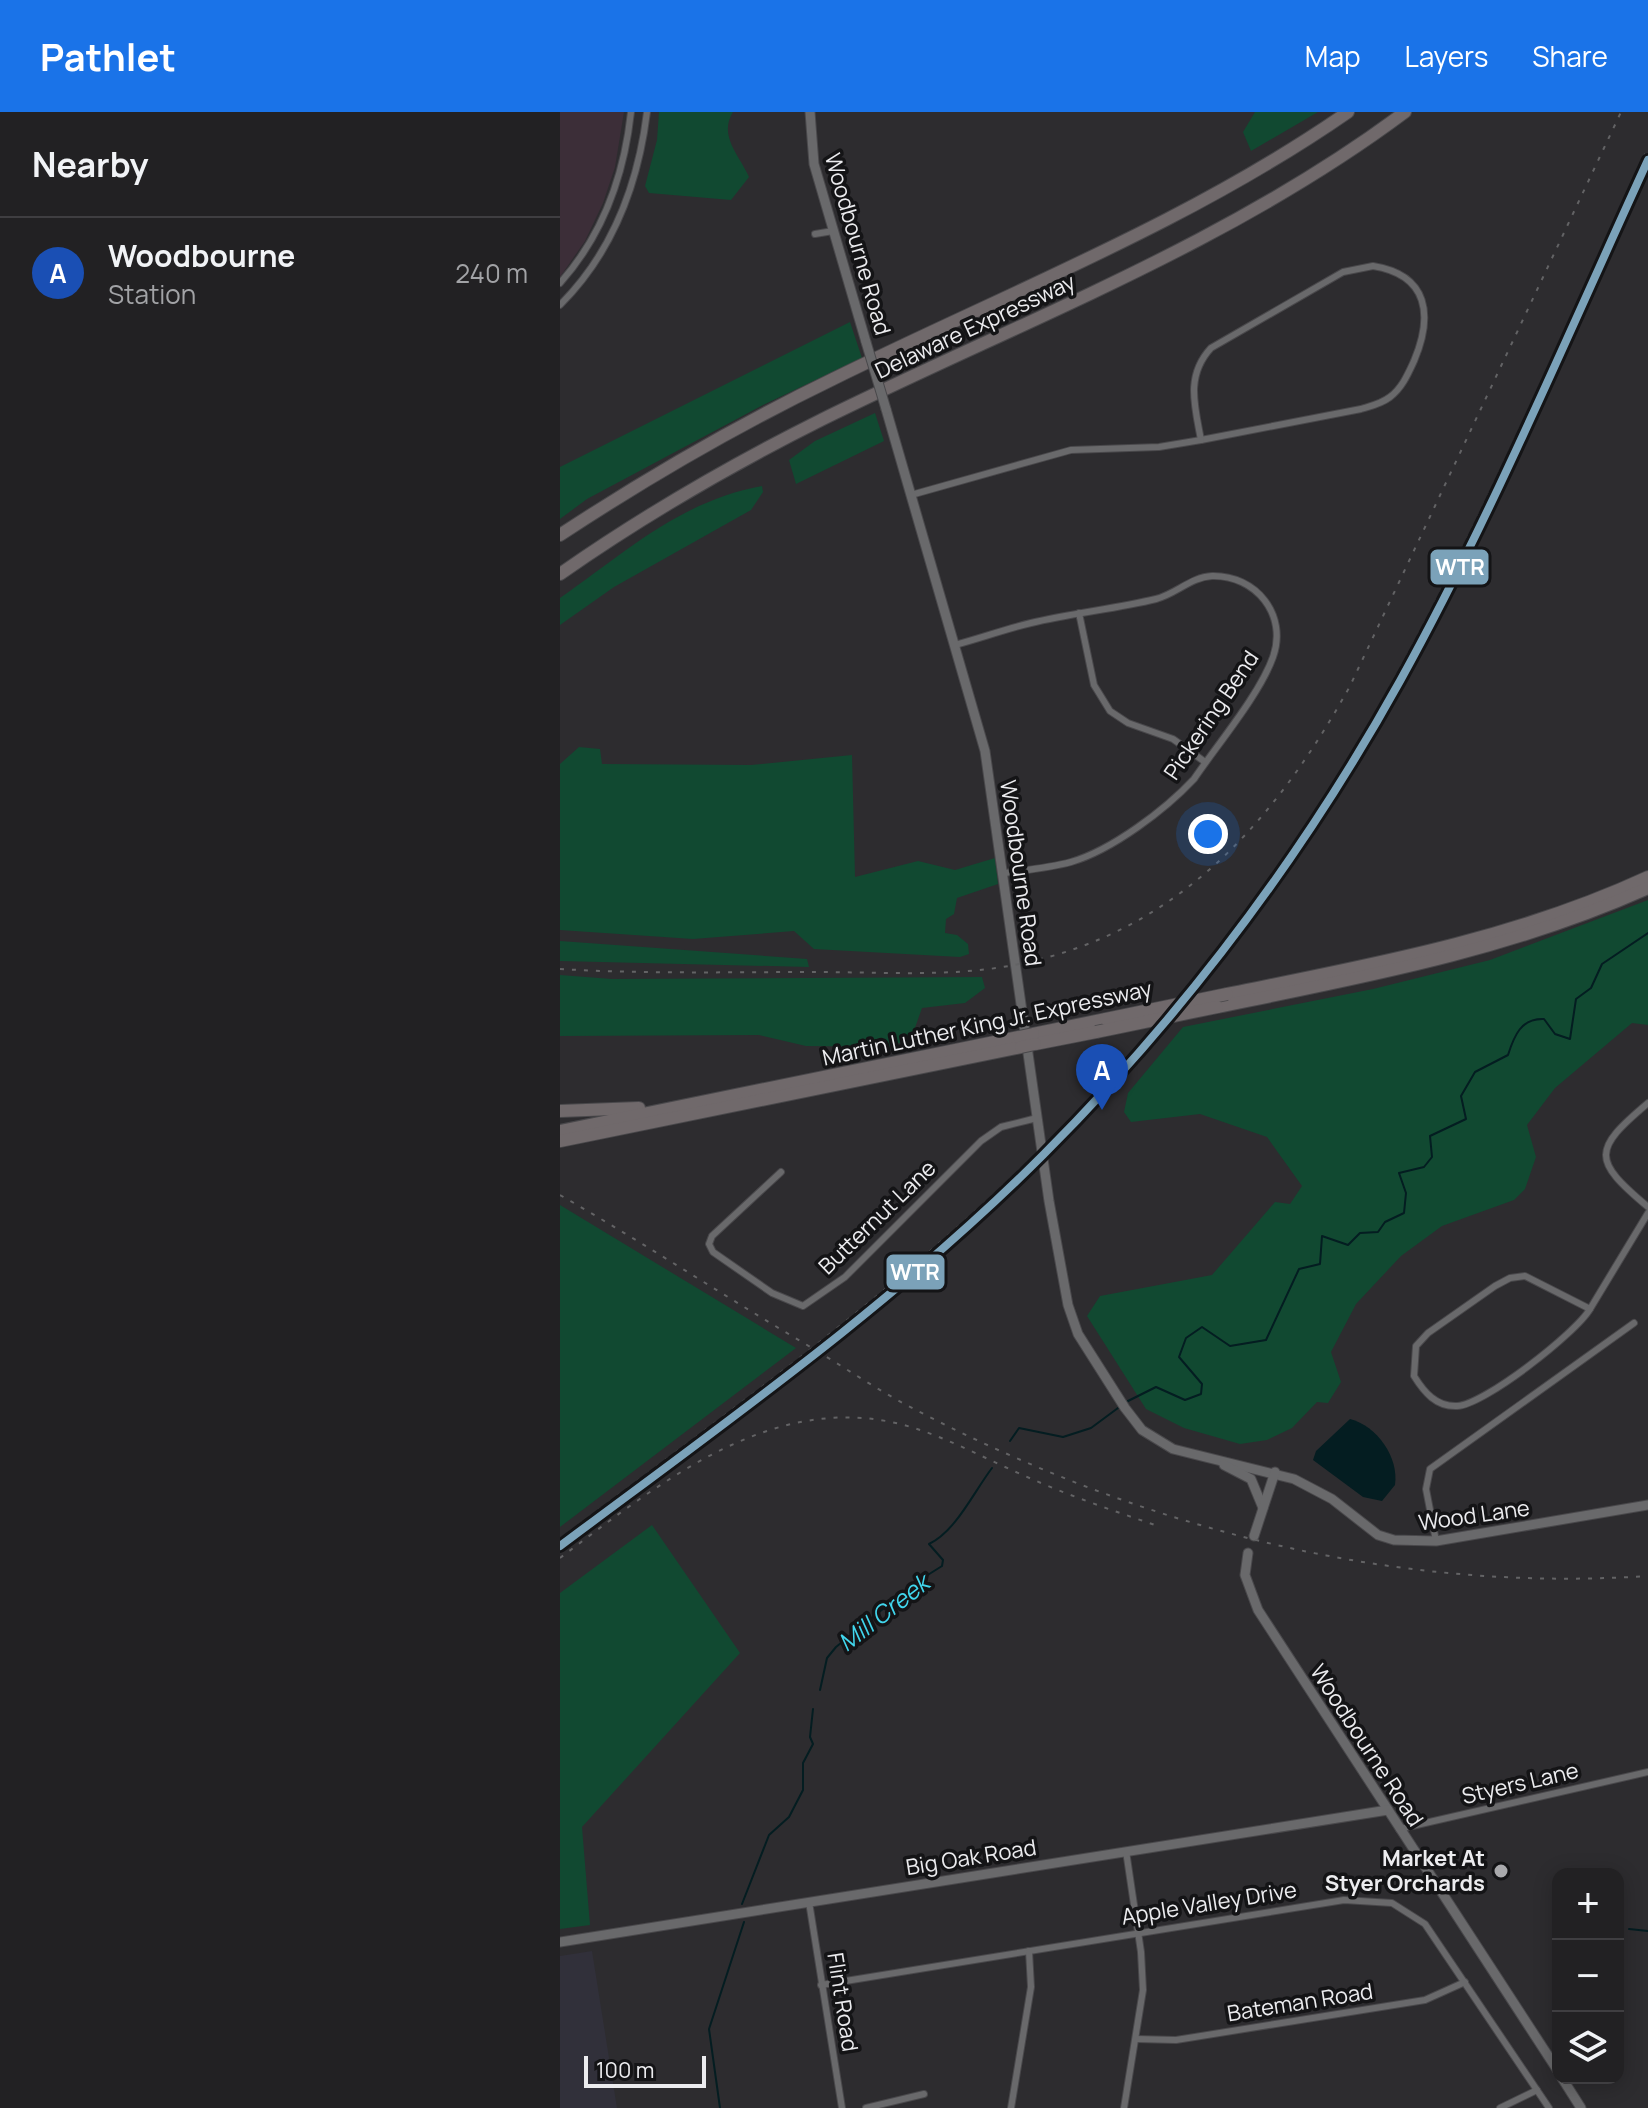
<!DOCTYPE html>
<html lang="en">
<head>
<meta charset="utf-8">
<style>
  body { margin:0; font-family:Manrope,sans-serif; background:#2a292b; color:#f1f3f6 }
  .controls { position:absolute; right:24px; bottom:24px; display:grid; overflow:hidden; border-radius:16px; box-shadow:0 4px 20px #0003 }
  .controls button { width:72px; height:72px; display:grid; place-items:center; padding:0; border:0; border-bottom:2px solid #3f3e41; background:#222123; color:#f1f3f6; font:40px sans-serif }
  .scale { position:absolute; left:24px; bottom:20px; width:122px; box-sizing:border-box; padding-left:8px; border:4px solid #ececef; border-top:0; font-size:22px; line-height:28px; white-space:nowrap; color:#ececef; -webkit-text-stroke:6px #141416; paint-order:stroke }
  .you { position:absolute; left:648px; top:722px; width:28px; height:28px; margin:-20px; border:6px solid #fff; border-radius:50%; background:#1a73e8; box-shadow:0 0 0 12px #1a73e833 }
  .badge { display:grid; place-items:center; width:52px; height:52px; border-radius:50%; background:#1a73e8; color:#fff; font-size:26px; font-weight:700 }
  .pin { position:absolute; translate:-50% -66px; filter:drop-shadow(0 2px 4px #0008) }
  .pin::after { content:''; position:absolute; top:42px; width:28px; height:24px; background:inherit; clip-path:polygon(0 0,100% 0,50% 100%) }
  .list { margin:0; padding:0; list-style:none }
  h2 { display:flex; justify-content:space-between; align-items:center; height:104px; margin:0; padding:0 32px; font-size:34px }
  h2 small { font-size:26px; font-weight:400; color:#a2a3a6 }
  .list li { display:grid; grid-template-columns:52px 1fr auto; gap:24px; align-items:center; box-sizing:border-box; height:112px; padding:0 32px; border-top:2px solid #3f3e41 }
  .list b { display:block; font-size:30px; white-space:nowrap }
  .list p { margin:0; font-size:26px; white-space:nowrap; color:#a2a3a6 }
  .list em { font-size:26px; font-style:normal; color:#a2a3a6 }
  .icon { flex:none; width:44px; height:44px; fill:none; stroke:currentColor; stroke-width:2; stroke-linecap:round; stroke-linejoin:round }
  .map { position:relative; flex:none; width:1088px; height:1996px; overflow:hidden }
  header { display:flex; align-items:center; gap:48px; box-sizing:border-box; height:112px; padding:0 40px; background:#1a73e8; color:#fff }
  header strong { font-size:38px }
  nav { display:flex; gap:44px; margin-inline-start:auto; font-size:28px }
  main { display:flex }
  aside { flex:1; background:#222123 }
  .map>svg:first-child { display:block }
  .commercial { fill:#3c2e38 }
  .built { fill:#31303a }
  .green { fill:#114931 }
  .water { fill:#041d21 }
  .lines { fill:none; stroke-linecap:round; stroke-linejoin:round }
  .stream { stroke:#041d21; stroke-width:2 }
  .street-casing { stroke:#49484b; stroke-width:8 }
  .secondary-casing { stroke:#49484b; stroke-width:11 }
  .highway-casing { stroke:#49484b; stroke-width:14 }
  .street { stroke:#69696b; stroke-width:6 }
  .secondary { stroke:#69696b; stroke-width:9 }
  .highway { stroke:#70696b; stroke-width:12 }
  .rail { stroke:#636365; stroke-width:2; stroke-dasharray:4 8; stroke-linecap:butt }
  .secondary-bridge-casing { stroke:#49484b; stroke-width:11; stroke-linecap:butt }
  .highway-bridge-casing { stroke:#49484b; stroke-width:14; stroke-linecap:butt }
  .secondary-bridge { stroke:#69696b; stroke-width:9 }
  .highway-bridge { stroke:#70696b; stroke-width:12 }
  .rail-1-casing { stroke:#141416; stroke-width:14 }
  .rail-1 { stroke:#7ba2b9; stroke-width:8 }
  .poi-dot { fill:#a9a9ac; stroke:#141416; stroke-width:3 }
  .labels { text-anchor:middle; dominant-baseline:central; stroke-width:7; stroke-linejoin:round; paint-order:stroke }
  .street-label { font-size:22px; fill:#ececef; stroke:#141416 }
  .poi-label { font-size:22px; font-weight:bold; fill:#ececef; stroke:#141416; text-anchor:end }
  .water-label { font-size:24px; font-style:italic; fill:#41d6ed; stroke:#141416 }
  .line-badge { stroke:#141416; stroke-width:3 }
  .badge-label { font-size:22px; text-anchor:middle; font-weight:bold; fill:#fff }
</style>
</head>
<body>
<header>
<strong>Pathlet</strong>
<nav><a>Map</a><a>Layers</a><a>Share</a></nav>
</header>
<main>
<aside>
<h2>Nearby<small></small></h2>
<ul class="list">
<li><span class="badge" style="background:#1a4fb4">A</span><div><b>Woodbourne</b><p>Station</p></div><em>240 m</em></li>
</ul>
</aside>
<div class="map">
<svg width="1088" height="1996" viewBox="0 0 1088 1996">
  <rect width="100%" height="100%" fill="#2d2c2f"/>
  <polygon class="commercial" points="0,0 64,0 55,55 43,91 25,129 0,165"/>
  <polygon class="built" points="32,1839 57,1996 0,1996 0,1844"/>
  <g class="green">
    <path d="M99,0H173C158,24 180,44 189,65L171,88L89,81L85,74L97,28Z"/>
    <polygon points="695,0 758,0 691,39 683,20"/>
    <polygon points="290,210 302,246 203,293 27,387 0,407 0,355"/>
    <polygon points="315,301 324,329 236,372 229,348 255,329"/>
    <path d="M202,374L203,380L191,398L54,475L0,513V486C66,440 120,389 202,374Z"/>
    <polygon points="19,635 40,637 42,652 191,653 292,643 295,765 358,749 395,758 435,746 438,772 397,786 394,802 386,807 385,821 397,823 408,832 409,842 400,845 254,837 234,819 133,827 0,818 0,652"/>
    <polygon points="1088,788 1088,913 1072,911 995,976 967,1013 976,1045 965,1077 954,1088 882,1114 841,1144 796,1192 771,1240 781,1270 768,1291 757,1290 732,1316 707,1328 680,1332 624,1316 586,1297 527,1204 540,1184 652,1163 715,1090 730,1092 742,1074 707,1025 640,1002 571,1010 564,1000 568,981 623,915 813,877 930,848"/>
    <polygon points="0,829 247,847 249,855 0,849"/>
    <polygon points="0,863 52,867 422,865 425,876 405,891 362,896 351,927 328,935 246,934 199,923 0,924"/>
    <polygon points="0,1093 236,1236 0,1415"/>
    <polygon points="92,1413 180,1541 22,1715 30,1813 0,1817 0,1481"/>
  </g>
  <path class="water" d="M790,1307C817,1314 839,1345 835,1373L822,1389L803,1385L753,1348L756,1339Z"/>
  <g class="lines">
    <g class="stream">
      <path d="M568,1289L596,1275L625,1288L641,1282L642,1272L619,1245L626,1226L642,1215L670,1234L706,1228L739,1157L760,1152L762,1124L788,1133L800,1121L818,1120L825,1110L844,1101L846,1081L839,1061L864,1055L872,1045L870,1024L906,1007L901,984L915,960L948,943C954,924 961,906 984,907L995,922L1010,927L1016,887L1031,876L1042,852L1088,821"/>
      <polyline points="450,1329 459,1316 503,1325 531,1316 558,1296"/>
      <path d="M260,1578L267,1546L276,1535L355,1471L382,1454L383,1448L369,1432C396,1419 413,1381 432,1356"/>
      <polyline points="182,1792 209,1723 229,1705 243,1678 243,1651 253,1632 250,1625 253,1597"/>
      <polyline points="1069,1817 1088,1819"/>
      <polyline points="160,1996 149,1917 184,1810"/>
    </g>
    <defs>
      <g id="street">
        <polyline points="255,122 273,119"/>
        <path d="M813,154C869,163 873,204 854,249C848,262 842,276 830,285C821,292 811,294 801,297L641,328C635,295 625,264 651,236L783,160Z"/>
        <path d="M0,171C43,123 64,64 71,0"/>
        <path d="M0,193C53,140 78,73 87,0"/>
        <polyline points="351,383 511,338 599,335 641,328"/>
        <polyline points="519,501 534,573 550,599 568,611 613,627 645,650"/>
        <path d="M395,533C421,526 446,517 471,511C512,501 555,497 596,487C616,482 631,465 652,464C696,463 728,503 713,545C700,582 657,633 634,667C605,698 552,738 511,750C489,756 466,758 444,761"/>
        <path d="M1088,991C1032,1038 1032,1048 1088,1095"/>
        <polyline points="221,1060 152,1124 149,1132 153,1140 212,1181 243,1194 285,1165 421,1029 441,1015 477,1006"/>
        <path d="M965,1164L1030,1197C1016,1221 924,1293 897,1294C876,1295 864,1280 854,1264L856,1234L868,1221L935,1174L950,1166Z"/>
        <polyline points="1030,1197 1088,1101"/>
        <polyline points="876,1429 866,1377 870,1357 1074,1211"/>
        <polyline points="839,1717 1088,1660"/>
        <polyline points="249,1790 282,1996"/>
        <polyline points="261,1873 784,1788 832,1791 865,1812 989,1996"/>
        <polyline points="576,1927 616,1928 865,1888 905,1870"/>
        <polyline points="306,1996 364,1982"/>
        <polyline points="451,1996 471,1875 469,1839"/>
        <polyline points="564,1996 583,1878 581,1840 566,1739"/>
        <polyline points="940,1996 977,1978"/>
      </g>
      <g id="secondary">
        <polyline points="250,0 254,52 306,230"/>
        <polyline points="326,297 425,639 489,1089 508,1193 518,1222 565,1296 582,1318 613,1337 734,1367 772,1387 818,1423 834,1428 876,1429 1088,1393"/>
        <polyline points="664,1353 691,1367 703,1396"/>
        <polyline points="694,1424 715,1360"/>
        <polyline points="688,1441 685,1463 698,1498 998,1959"/>
        <polyline points="0,1830 828,1698"/>
        <polyline points="1002,1966 1021,1996"/>
      </g>
      <g id="highway">
        <path d="M0,423C88,365 178,313 273,267C447,181 628,111 788,0"/>
        <path d="M0,462C83,404 171,353 261,308C459,210 667,133 845,0"/>
        <path d="M667,882C811,853 954,827 1088,765"/>
        <path d="M657,895C804,865 950,838 1088,776"/>
        <polyline points="473,922 546,907"/>
        <polyline points="475,932 536,920"/>
        <polyline points="0,999 79,996"/>
        <polyline points="0,1019 459,925"/>
        <polyline points="0,1029 461,935"/>
      </g>
    </defs>
    <use href="#street" class="street-casing"/>
    <use href="#secondary" class="secondary-casing"/>
    <use href="#highway" class="highway-casing"/>
    <use href="#street" class="street"/>
    <use href="#secondary" class="secondary"/>
    <use href="#highway" class="highway"/>
    <g class="rail">
      <path d="M0,857C84,862 170,860 254,860C312,860 372,864 429,857C604,834 709,720 790,574L1061,0"/>
      <path d="M0,1083C82,1130 161,1182 242,1230C281,1253 317,1278 356,1298C583,1416 831,1481 1088,1464"/>
      <path d="M0,1427C183,1289 370,1157 528,989C635,876 731,749 808,614C915,429 998,230 1088,36"/>
      <path d="M0,1446C101,1370 219,1273 354,1316C392,1328 428,1348 465,1364C507,1383 551,1398 595,1413"/>
    </g>
    <defs>
      <polyline id="secondary-bridge" points="306,230 326,297"/>
      <g id="highway-bridge">
        <polyline points="546,907 667,882"/>
        <polyline points="536,920 657,895"/>
        <polyline points="459,925 473,922"/>
        <polyline points="461,935 475,932"/>
      </g>
    </defs>
    <use href="#secondary-bridge" class="secondary-bridge-casing"/>
    <use href="#highway-bridge" class="highway-bridge-casing"/>
    <use href="#secondary-bridge" class="secondary-bridge"/>
    <use href="#highway-bridge" class="highway-bridge"/>
    <defs>
      <path id="rail-1" d="M0,1434C166,1310 336,1190 483,1043C623,903 744,742 840,569C933,401 1008,222 1088,48"/>
    </defs>
    <use href="#rail-1" class="rail-1-casing"/>
    <use href="#rail-1" class="rail-1"/>
  </g>
  <circle class="poi-dot" cx="941" cy="1759" r="8"/>
  <g class="labels">
    <g class="street-label">
      <text transform="translate(298 132) rotate(74)">Woodbourne Road</text>
      <text transform="translate(415 214) rotate(-25)">Delaware Expressway</text>
      <text transform="translate(651 603) rotate(-56)">Pickering Bend</text>
      <text transform="translate(461 761) rotate(82)">Woodbourne Road</text>
      <text transform="translate(427 911) rotate(-12)">Martin Luther King Jr. Expressway</text>
      <text transform="translate(317 1105) rotate(-44)">Butternut Lane</text>
      <text transform="translate(914 1403) rotate(-8)">Wood Lane</text>
      <text transform="translate(807 1633) rotate(57)">Woodbourne Road</text>
      <text transform="translate(960 1671) rotate(-13)">Styers Lane</text>
      <text transform="translate(411 1745) rotate(-9)">Big Oak Road</text>
      <text transform="translate(649 1791) rotate(-9)">Apple Valley Drive</text>
      <text transform="translate(283 1890) rotate(81)">Flint Road</text>
      <text transform="translate(740 1890) rotate(-9)">Bateman Road</text>
    </g>
    <g class="poi-label">
      <text x="925" y="1746">Market At<tspan x="925" dy="25">Styer Orchards</tspan></text>
    </g>
    <g class="water-label">
      <text transform="translate(323 1500) rotate(-38)">Mill Creek</text>
    </g>
  </g>
  <g class="line-badge">
    <rect x="869" y="436" width="61" height="38" rx="8" fill="#7ba2b9"/>
    <rect x="325" y="1141" width="61" height="38" rx="8" fill="#7ba2b9"/>
  </g>
  <g class="badge-label">
    <text x="900" y="463">WTR</text>
    <text x="355" y="1168">WTR</text>
  </g>
</svg>
<div class="controls">
<button>+</button>
<button>−</button>
<button><svg class="icon" aria-label="layers" viewBox="0 0 24 24"><path d="M12 4l9 5-9 5-9-5zM3 14l9 5 9-5"/></svg></button>
</div>
<div class="scale">100 m</div>
<div class="you"></div>
<div class="pin badge" style="left:542px;top:998px;background:#1a4fb4">A</div>
</div>
</main>
</body>
</html>
